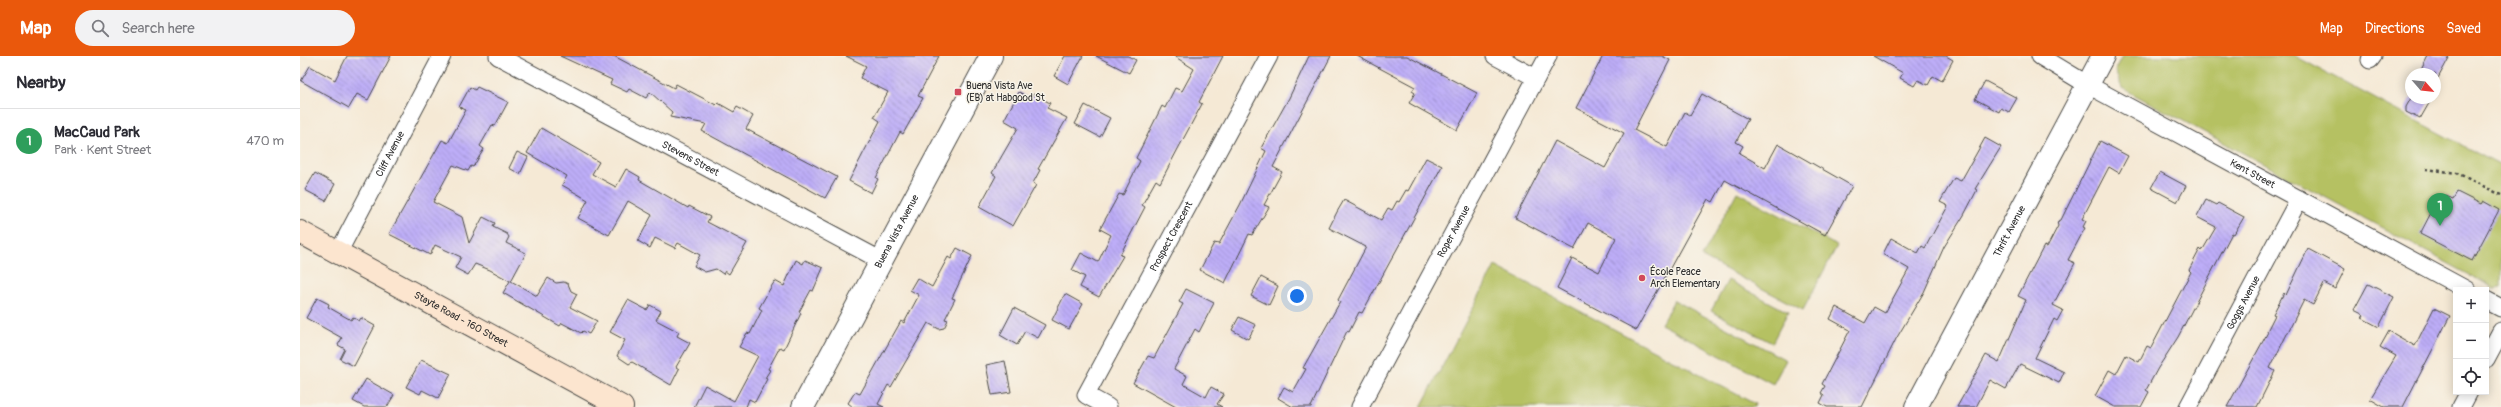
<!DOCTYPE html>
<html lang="en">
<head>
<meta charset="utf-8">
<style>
  body { margin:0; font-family:Pangolin,sans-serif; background:#f2f2f3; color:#2b2b33 }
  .controls { position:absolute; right:12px; bottom:12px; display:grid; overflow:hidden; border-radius:0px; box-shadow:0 2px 10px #0003 }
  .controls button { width:36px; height:36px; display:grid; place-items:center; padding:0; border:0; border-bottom:1px solid #e1e1e2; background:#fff; color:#2b2b33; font:20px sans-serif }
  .compass { position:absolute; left:2105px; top:12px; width:36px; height:36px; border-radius:50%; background:#fff; box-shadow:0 2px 10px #0003; rotate:118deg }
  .you { position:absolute; left:997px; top:240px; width:14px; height:14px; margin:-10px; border:3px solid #fff; border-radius:50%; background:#1a73e8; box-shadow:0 0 0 6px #1a73e833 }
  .badge { display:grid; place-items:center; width:26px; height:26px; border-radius:50%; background:#ea580c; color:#fff; font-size:13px; font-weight:700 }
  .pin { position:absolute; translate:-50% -33px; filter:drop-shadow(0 1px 2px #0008) }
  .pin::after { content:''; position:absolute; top:21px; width:14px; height:12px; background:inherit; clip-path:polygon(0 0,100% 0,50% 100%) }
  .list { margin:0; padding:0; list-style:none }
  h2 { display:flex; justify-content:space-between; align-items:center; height:52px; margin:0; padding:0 16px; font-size:17px }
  h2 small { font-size:13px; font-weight:400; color:#7c7c81 }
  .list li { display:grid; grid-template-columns:26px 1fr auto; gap:12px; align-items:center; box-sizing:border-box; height:64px; padding:0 16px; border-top:1px solid #e1e1e2 }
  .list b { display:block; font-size:15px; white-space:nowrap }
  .list p { margin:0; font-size:13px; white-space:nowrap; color:#7c7c81 }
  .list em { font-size:13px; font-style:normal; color:#7c7c81 }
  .icon { flex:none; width:22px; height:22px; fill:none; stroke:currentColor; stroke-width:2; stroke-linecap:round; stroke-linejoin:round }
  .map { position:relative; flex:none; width:2201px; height:351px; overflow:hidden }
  header { display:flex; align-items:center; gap:24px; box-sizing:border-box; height:56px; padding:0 20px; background:#ea580c; color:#fff }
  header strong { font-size:19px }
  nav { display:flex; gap:22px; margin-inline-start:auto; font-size:14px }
  .search { width:280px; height:36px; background:#f2f2f3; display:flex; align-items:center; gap:10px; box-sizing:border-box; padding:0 14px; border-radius:22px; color:#7c7c81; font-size:15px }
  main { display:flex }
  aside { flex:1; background:#fff }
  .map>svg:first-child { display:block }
  .green { fill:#b5c162; stroke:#707646 }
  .building { fill:url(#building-back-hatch) }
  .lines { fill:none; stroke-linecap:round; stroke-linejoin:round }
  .minor-casing { stroke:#494844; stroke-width:19 }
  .tertiary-casing { stroke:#494844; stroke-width:24 }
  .secondary-casing { stroke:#494844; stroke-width:24 }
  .path { stroke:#494844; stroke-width:2.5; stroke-dasharray:3 3; stroke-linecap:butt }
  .minor { stroke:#fff; stroke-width:17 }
  .tertiary { stroke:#fff; stroke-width:22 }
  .secondary { stroke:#fce5cf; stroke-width:22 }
  .poi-dot { fill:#d1495b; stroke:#f7f3e8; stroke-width:1.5 }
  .labels { text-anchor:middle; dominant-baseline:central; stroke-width:3; stroke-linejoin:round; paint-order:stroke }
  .poi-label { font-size:10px; fill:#2b2b2b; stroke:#f7f3e8; text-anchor:start }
  .street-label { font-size:10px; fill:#2b2b2b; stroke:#f7f3e8 }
</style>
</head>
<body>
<header>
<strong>Map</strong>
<div class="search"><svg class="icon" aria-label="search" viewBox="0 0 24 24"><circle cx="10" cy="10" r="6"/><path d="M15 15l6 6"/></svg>Search here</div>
<nav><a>Map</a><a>Directions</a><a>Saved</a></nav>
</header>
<main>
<aside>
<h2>Nearby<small></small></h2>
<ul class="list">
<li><span class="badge" style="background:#2e9e5b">1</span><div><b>MacCaud Park</b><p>Park · Kent Street</p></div><em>470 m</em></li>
</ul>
</aside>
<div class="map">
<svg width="2201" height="351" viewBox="0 0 2201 351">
  <defs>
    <pattern id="building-back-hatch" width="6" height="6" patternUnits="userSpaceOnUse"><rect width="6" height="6" fill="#bdadf8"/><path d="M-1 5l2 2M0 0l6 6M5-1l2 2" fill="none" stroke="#9a8dc9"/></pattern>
  </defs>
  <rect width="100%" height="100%" fill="#f7f3e8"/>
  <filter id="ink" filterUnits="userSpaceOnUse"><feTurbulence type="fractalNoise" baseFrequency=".025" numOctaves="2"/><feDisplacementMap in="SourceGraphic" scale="8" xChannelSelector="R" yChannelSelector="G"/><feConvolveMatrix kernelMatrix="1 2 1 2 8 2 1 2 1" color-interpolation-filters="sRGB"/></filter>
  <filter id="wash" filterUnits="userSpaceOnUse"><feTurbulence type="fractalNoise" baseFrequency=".012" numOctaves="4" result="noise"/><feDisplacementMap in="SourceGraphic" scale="16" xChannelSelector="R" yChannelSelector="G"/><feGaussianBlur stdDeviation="0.9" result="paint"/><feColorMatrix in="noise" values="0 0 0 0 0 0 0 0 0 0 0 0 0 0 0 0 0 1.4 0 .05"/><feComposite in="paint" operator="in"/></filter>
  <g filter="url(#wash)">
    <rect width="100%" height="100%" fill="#f5e9d5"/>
    <g class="green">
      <polygon points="1823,0 1995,0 2201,110 2201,231 2194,232 1822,32 1815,15"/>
      <polygon points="1437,136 1537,190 1503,254 1402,201"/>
      <polygon points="1195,210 1455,348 1454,351 1121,351"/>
      <polygon points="1428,224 1488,256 1472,287 1411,255"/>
      <polygon points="1374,244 1486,304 1473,328 1361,268"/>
    </g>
    <g id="blocks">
      <g class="building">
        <polygon points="47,0 91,0 68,44 57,38 49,52 1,25 10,10 35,24"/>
        <polygon points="260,0 314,0 374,32 376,28 416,49 418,47 434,56 437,51 453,60 446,73 537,121 525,142 402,75 406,68 370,61 372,56 350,36 346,42 329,33 327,36 310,28 312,24"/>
        <polygon points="546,0 639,0 618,40 623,42 603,78 600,76 576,122 578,123 571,137 549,125 580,65 574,61 588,36 560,22 566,10"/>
        <polygon points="765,0 783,0 768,28 754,20"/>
        <polygon points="796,0 828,0 836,4 829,17"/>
        <polygon points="874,0 923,0 899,46 902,48 879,91 860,127 856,124 842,149 845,151 820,199 823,200 799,241 780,231 785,221 772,214 781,197 798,206 811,179 800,173 819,138 823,139 840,105 836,102 862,50 865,52 875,32 882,35 894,13"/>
        <polygon points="1009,0 1031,0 973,111 982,116 964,149 969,151 952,179 949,178 925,227 900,214 914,187 919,188 940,149 966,95 961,92 989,42"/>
        <polygon points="1057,0 1107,0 1177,37 1157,74 1109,47 1115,37 1112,35 1115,31"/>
        <polygon points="1303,0 1362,0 1370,4 1334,74 1367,91 1385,56 1390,59 1402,38 1448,63 1436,86 1443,90 1439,97 1465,112 1478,88 1552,130 1525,179 1425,124 1413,146 1408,143 1336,274 1257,232 1272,202 1299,216 1316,182 1288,167 1274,193 1215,162 1255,85 1305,112 1324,77 1276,52"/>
        <polygon points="1573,0 1646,0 1653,4 1642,25 1633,20 1628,29 1618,24 1614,30 1600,22 1603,17"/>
        <polygon points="2128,0 2150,0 2137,24 2135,18 2126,18 2121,14"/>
        <polygon points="1685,25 1717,42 1709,56 1701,52 1699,56 1675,43"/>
        <polygon points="170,31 175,34 177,31 208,46 195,70 192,69 180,90 184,93 173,111 171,110 168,115 153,109 133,146 162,161 169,187 183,161 195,167 193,171 207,178 209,181 206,187 226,197 211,225 237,240 248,222 256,227 264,226 268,228 271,235 277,238 270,251 297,265 289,278 283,275 281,277 262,267 260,270 203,237 210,225 190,214 175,208 168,219 155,212 161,201 135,189 130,199 89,178 142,84 148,87 166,54 159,51"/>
        <polygon points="719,36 731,43 733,38 750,47 747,52 767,62 738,113 740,114 733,127 736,129 713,170 679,151 696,120 692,117 718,72 704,64"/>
        <polygon points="2111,42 2132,42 2120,63 2106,56 2106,51"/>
        <polygon points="785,49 810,62 800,81 775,68"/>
        <polygon points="241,72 299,106 292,118 316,131 326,113 340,121 339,124 388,152 389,150 410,161 407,166 447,187 429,218 425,215 423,218 416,213 405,216 394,210 400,199 378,187 375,192 355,182 350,192 338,185 352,159 328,145 309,179 278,162 288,144 262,129 267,120 227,97"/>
        <polygon points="1685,82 1701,91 1675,133 1677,134 1664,159 1644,191 1624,236 1596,283 1562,351 1527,351 1520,347 1524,339 1521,337 1525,330 1522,328 1550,274 1530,263 1536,251 1565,267 1574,251 1585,257 1609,213 1583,198 1591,182 1618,197 1622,190 1625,192 1648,150 1640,146 1654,122 1661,125"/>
        <polygon points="1800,85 1828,100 1819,117 1809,111 1782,163 1786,165 1783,171 1785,172 1768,204 1775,207 1753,249 1763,254 1757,265 1754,263 1735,302 1764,316 1759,327 1720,308 1706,333 1690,324 1676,351 1657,351 1686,299 1699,306 1726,244 1718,240 1744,190 1747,191 1758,170 1757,166 1761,164"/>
        <polygon points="217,96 228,101 220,118 209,112"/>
        <polygon points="1126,102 1142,110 1114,162 1062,257 1059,256 1049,276 1047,275 1011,351 993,351 978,342 984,331 993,336 1006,313 1003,312 1040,246 1038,244 1066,191 1029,172 1037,156 1044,144 1081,164 1088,152 1092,154 1097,145 1099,146 1106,134 1108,135"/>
        <polygon points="1860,116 1886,130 1877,146 1851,132"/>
        <polygon points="15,117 35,128 26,145 5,134"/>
        <polygon points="2157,136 2181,148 2183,145 2199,154 2172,205 2120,178 2134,151 2139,154 2146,140 2153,143"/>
        <polygon points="1906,144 1916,149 1918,147 1944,161 1934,178 1932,177 1878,281 1858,312 1846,334 1849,336 1841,351 1815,351 1795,340 1809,314 1816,318 1826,299 1839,306 1847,290 1851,292 1891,216 1889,214 1900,193 1902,195 1916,171 1897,161"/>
        <polygon points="657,192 672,200 652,242 655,243 645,263 648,264 644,272 639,273 628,267 591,331 588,329 578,348 584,351 553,351 548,347 555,336 560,338 601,265 604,267 619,239 610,234 617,222 632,231 648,201 651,203"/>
        <polygon points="2008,193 2045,213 2035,233 2024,227 2013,249 2004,244 1970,312 1975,315 1957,351 1927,351 1968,276 1967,275 1975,259 1973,258 1984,237 1986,239"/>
        <polygon points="496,204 503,208 505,204 523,212 513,235 511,234 499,256 501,257 484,293 480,291 468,313 470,314 465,322 467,323 455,346 449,343 446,351 394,351 405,329 434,345 458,300 439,291 447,277 450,278 462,254 459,252 471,231 475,225 484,230"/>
        <polygon points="961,221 978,230 969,249 951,240"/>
        <polygon points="2068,228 2094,241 2079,271 2062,262 2064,259 2054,254"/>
        <polygon points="886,233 914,247 899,276 895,273 874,313 887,320 883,328 906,341 911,331 924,338 917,348 922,351 876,351 833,327 848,300 854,302 883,248 879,246"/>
        <polygon points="765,238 783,248 769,273 752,264"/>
        <polygon points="17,242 29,248 28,251 51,264 53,261 59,265 61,262 75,270 54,310 40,303 45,293 38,289 42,282 6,262"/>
        <polygon points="328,244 347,254 350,249 361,255 356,264 379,276 377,280 390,287 376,311 379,313 371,329 332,306 329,308 317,300 325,284 310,276"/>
        <polygon points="714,252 745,269 738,282 725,275 717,289 700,279"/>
        <polygon points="2134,252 2150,260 2103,351 2084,351 2070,343 2096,300 2080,291 2089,275 2115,290"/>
        <polygon points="939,261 956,269 948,283 932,274"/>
        <polygon points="121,304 151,318 138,342 122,334 120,338 106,331"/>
        <polygon points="705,305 711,336 692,339 686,309"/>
        <polygon points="66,323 94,339 87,351 64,351 53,345"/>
      </g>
    </g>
  </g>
  <g filter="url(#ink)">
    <use href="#blocks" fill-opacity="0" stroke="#494844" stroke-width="1"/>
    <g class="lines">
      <defs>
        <g id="minor">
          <path id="s1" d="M198,0L582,205"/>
          <polyline points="1195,0 1236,22"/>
          <path id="s2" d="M1740,0L1788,29L2167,234"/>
          <polyline points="2070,4 2073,0"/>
          <path id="s3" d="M38,197L142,0"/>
          <polyline points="2186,244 2201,252"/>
          <polyline points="2186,303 2201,275"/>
          <path id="s4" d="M808,351L786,339L969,0"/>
          <path id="s5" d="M1060,351L1248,0"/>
          <path id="s6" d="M1888,351L1999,143"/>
          <polyline points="2161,351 2169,336"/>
        </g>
        <g id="tertiary">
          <path id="s7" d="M503,351L691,0"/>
          <path id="s8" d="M1616,351L1803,0"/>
        </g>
        <g id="secondary">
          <path id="s9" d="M0,176L322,351"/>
        </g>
      </defs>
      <use href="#minor" class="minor-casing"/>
      <use href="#tertiary" class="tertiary-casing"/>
      <use href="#secondary" class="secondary-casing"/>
      <polyline class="path" points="2126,113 2157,117 2201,139"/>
      <use href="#minor" class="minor"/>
      <use href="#tertiary" class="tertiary"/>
      <use href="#secondary" class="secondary"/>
    </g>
  </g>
  <g class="poi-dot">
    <rect x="654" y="32" width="8" height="8" rx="2"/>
    <circle cx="1342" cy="222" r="4"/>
  </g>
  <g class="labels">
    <g class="poi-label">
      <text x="666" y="30">Buena Vista Ave<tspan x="666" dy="12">(EB) at Habgood St</tspan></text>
      <text x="1350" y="216">École Peace<tspan x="1350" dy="12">Arch Elementary</tspan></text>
    </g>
    <g class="street-label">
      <text stroke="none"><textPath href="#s3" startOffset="112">Cliff Avenue</textPath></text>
      <text stroke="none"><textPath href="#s1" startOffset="218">Stevens Street</textPath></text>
      <text stroke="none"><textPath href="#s2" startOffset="243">Kent Street</textPath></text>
      <text stroke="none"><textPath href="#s5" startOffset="199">Roper Avenue</textPath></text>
      <text stroke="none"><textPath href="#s7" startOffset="199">Buena Vista Avenue</textPath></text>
      <text stroke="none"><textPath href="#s8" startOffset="199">Thrift Avenue</textPath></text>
      <text stroke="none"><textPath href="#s4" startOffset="205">Prospect Crescent</textPath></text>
      <text stroke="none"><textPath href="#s6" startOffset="118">Goggs Avenue</textPath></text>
      <text stroke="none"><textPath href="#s9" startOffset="183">Stayte Road - 160 Street</textPath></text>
    </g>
  </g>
</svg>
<div class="controls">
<button>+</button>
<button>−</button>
<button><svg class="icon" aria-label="locate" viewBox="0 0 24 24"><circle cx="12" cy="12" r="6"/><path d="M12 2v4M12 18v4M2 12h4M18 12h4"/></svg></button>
</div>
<svg class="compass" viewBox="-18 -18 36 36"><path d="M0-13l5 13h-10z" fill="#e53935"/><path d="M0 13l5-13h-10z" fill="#7c7c81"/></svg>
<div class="you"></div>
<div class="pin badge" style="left:2140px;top:170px;background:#2e9e5b">1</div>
</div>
</main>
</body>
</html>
